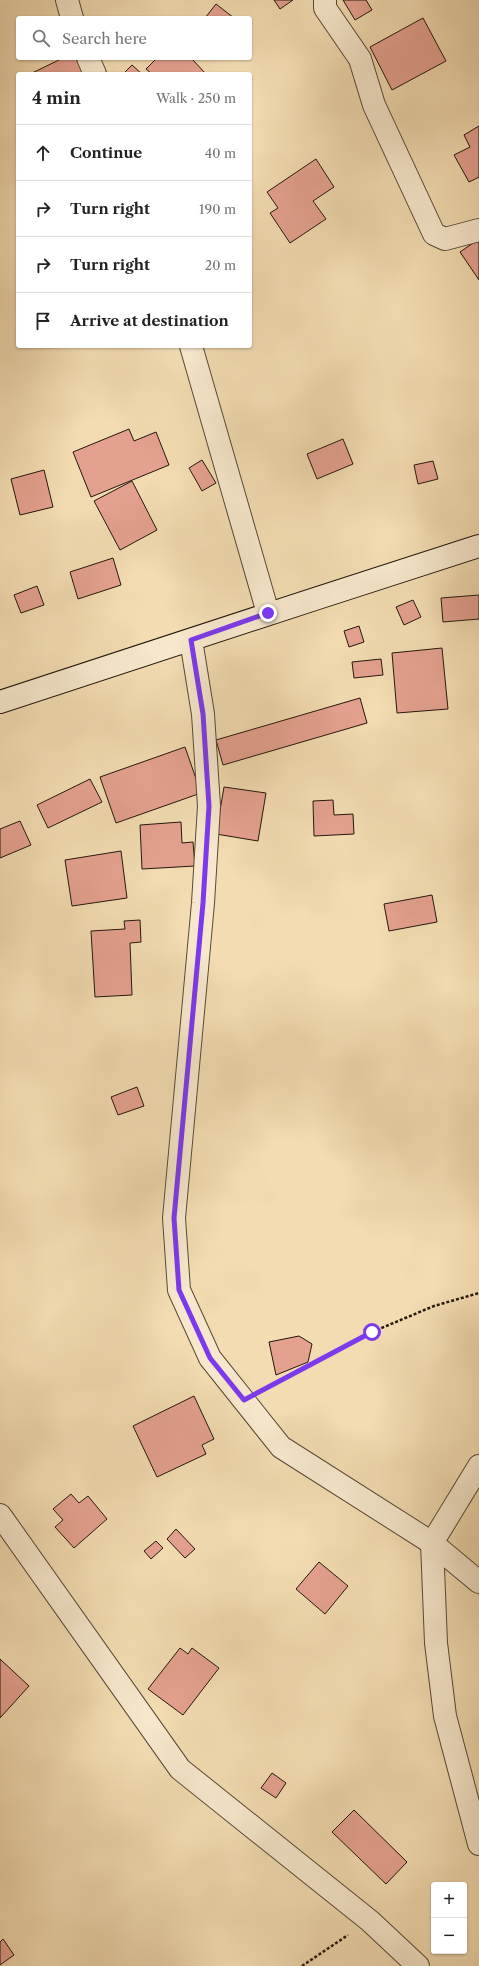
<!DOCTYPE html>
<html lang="en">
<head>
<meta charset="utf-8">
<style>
  body { margin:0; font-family:"Libre Caslon Text",serif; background:#f2f2f2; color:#222 }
  .controls { position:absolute; right:12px; bottom:12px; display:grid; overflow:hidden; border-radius:4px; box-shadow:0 1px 3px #0004 }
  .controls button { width:36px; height:36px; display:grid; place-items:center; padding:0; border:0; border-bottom:1px solid #e0e0e0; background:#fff; color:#222; font:20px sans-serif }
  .stop { position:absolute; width:12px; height:12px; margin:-9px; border:3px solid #7c3aed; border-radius:50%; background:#fff }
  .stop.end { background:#7c3aed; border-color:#fff; box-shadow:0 1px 4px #0008 }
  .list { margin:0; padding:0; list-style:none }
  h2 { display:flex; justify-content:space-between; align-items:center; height:52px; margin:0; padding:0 16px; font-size:17px }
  h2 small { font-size:13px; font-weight:400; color:#767676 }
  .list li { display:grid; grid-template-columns:26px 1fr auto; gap:12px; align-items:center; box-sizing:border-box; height:56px; padding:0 16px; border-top:1px solid #e0e0e0 }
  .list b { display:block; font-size:15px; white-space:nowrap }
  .list em { font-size:13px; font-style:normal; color:#767676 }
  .icon { flex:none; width:22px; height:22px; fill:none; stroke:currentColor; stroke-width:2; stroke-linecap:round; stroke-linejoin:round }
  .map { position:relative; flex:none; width:479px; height:1966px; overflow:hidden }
  .search { position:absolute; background:#fff; box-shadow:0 1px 3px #0004; left:16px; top:16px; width:236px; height:44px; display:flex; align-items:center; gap:10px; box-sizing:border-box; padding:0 14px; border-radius:4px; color:#767676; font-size:15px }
  .panel { position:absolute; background:#fff; box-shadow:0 1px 3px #0004; left:16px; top:72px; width:236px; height:276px; border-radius:4px }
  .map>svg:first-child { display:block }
  .building { fill:#e5a190; stroke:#22160c }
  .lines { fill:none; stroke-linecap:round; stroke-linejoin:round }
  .minor-casing { stroke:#564836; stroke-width:24 }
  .secondary-casing { stroke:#22160c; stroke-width:24 }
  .path { stroke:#22160c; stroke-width:2.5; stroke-dasharray:3 2; stroke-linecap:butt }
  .minor { stroke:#f7e8cd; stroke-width:22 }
  .secondary { stroke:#f7e8cd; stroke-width:22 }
  .route { stroke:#7c3aed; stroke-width:5 }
</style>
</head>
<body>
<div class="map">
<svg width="479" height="1966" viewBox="0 0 479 1966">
  <rect width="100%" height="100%" fill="#f3dcb2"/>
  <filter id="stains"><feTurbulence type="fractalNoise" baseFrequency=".005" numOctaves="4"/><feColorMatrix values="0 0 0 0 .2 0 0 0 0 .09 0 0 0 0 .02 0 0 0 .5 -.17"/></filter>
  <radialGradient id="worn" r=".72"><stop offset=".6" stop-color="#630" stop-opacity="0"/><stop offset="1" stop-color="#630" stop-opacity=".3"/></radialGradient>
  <g class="building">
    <polygon points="274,0 293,0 280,9"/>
    <polygon points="343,0 366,0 372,10 355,20"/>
    <polygon points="216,4 234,18 205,18"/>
    <polygon points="423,18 446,61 392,90 370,47"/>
    <polygon points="63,58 79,58 86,74 30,74"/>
    <polygon points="157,58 191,58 206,74 152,74 146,69"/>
    <polygon points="132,65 142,74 123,74"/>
    <polygon points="479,126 479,177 469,182 454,155 470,147 464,135"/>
    <polygon points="316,159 334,187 313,201 326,219 290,243 270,213 278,208 267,192"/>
    <polygon points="479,239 479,280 460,252"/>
    <polygon points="129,429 134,441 156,432 169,465 91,497 73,452"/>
    <polygon points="343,439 353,464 317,479 307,454"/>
    <polygon points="202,460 216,483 202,491 189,468"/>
    <polygon points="433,461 438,479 418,484 414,465"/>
    <polygon points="44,470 53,507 20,515 11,479"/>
    <polygon points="132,481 157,530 120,550 94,501"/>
    <polygon points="113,558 121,585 78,599 70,572"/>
    <polygon points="37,586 44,605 21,613 14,595"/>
    <polygon points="479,595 479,619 443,622 441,598"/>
    <polygon points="413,600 421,617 404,625 396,607"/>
    <polygon points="359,626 364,642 349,647 344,631"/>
    <polygon points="442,648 448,709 397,713 392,653"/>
    <polygon points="381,659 383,675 354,678 352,662"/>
    <polygon points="360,698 367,723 223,765 216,740"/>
    <polygon points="185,747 201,793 116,823 100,777"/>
    <polygon points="90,779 102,802 48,828 37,805"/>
    <polygon points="224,787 266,793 258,841 216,834"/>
    <polygon points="333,800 334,815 353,814 354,834 314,836 313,801"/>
    <polygon points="20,821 31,845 0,858 0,829"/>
    <polygon points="181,822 182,843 193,842 195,866 142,869 140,825"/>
    <polygon points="121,851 127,898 72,906 65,860"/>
    <polygon points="432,895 437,922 389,931 384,904"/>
    <polygon points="140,920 141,942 130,943 132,995 95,997 91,931 125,929 124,921"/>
    <polygon points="137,1087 144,1106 118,1115 111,1097"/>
    <polygon points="299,1336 312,1344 308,1362 276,1375 269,1342"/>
    <polygon points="194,1396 214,1439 202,1445 206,1454 157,1477 133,1426"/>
    <polygon points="71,1494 79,1503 88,1496 107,1519 74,1548 55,1527 63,1520 53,1509"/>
    <polygon points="176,1529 195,1549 185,1558 167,1539"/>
    <polygon points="156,1541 163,1548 151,1559 144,1551"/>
    <polygon points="319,1562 348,1586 325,1614 296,1589"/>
    <polygon points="180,1648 188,1654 192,1648 219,1668 183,1715 148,1689"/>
    <polygon points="0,1659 29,1686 0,1718"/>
    <polygon points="272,1773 286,1783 276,1798 261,1788"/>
    <polygon points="354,1810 407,1862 386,1884 332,1832"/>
    <polygon points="3,1939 14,1955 0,1965 0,1942"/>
  </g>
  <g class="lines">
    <defs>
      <g id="minor">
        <polyline points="67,0 72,18"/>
        <polyline points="325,0 325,8 360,59 374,105 434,234 445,239 479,230"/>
        <polyline points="88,58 95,74"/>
        <polyline points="191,346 268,613"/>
        <polyline points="191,640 203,714 209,806 203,903 174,1218 179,1290 210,1358 281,1447 432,1543 479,1582"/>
        <polyline points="479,1466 432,1543 436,1643 445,1716 479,1844"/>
        <polyline points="0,1515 180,1769 370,1921 418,1966"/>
      </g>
      <path id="secondary" d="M0,702C160,650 319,597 479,546"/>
    </defs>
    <use href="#minor" class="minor-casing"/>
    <use href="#secondary" class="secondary-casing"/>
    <g class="path">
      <polyline points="266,1388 372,1332 434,1306 479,1293"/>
      <polyline points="302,1966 348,1935"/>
    </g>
    <use href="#minor" class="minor"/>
    <use href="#secondary" class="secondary"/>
  </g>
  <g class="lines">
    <polyline class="route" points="268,613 191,640 203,714 209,806 203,903 174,1218 179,1290 210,1358 244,1400 372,1332"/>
  </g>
  <rect width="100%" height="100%" filter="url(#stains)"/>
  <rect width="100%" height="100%" fill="url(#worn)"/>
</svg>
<div class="controls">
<button>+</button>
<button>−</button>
</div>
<div class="stop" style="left:372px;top:1332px"></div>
<div class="stop end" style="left:268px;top:613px"></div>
<div class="search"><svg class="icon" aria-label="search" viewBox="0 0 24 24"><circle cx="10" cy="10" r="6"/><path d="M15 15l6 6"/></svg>Search here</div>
<section class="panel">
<h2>4 min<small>Walk · 250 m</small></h2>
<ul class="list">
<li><svg class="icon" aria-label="ahead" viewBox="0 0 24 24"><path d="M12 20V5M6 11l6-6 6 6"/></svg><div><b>Continue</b></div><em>40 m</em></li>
<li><svg class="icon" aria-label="right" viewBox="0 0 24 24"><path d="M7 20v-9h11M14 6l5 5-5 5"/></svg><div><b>Turn right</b></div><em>190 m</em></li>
<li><svg class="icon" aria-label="right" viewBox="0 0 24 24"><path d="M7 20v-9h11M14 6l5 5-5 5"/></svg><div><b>Turn right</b></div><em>20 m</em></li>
<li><svg class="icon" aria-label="arrive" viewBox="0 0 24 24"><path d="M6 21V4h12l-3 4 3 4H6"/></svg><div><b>Arrive at destination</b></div></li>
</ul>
</section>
</div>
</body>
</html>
